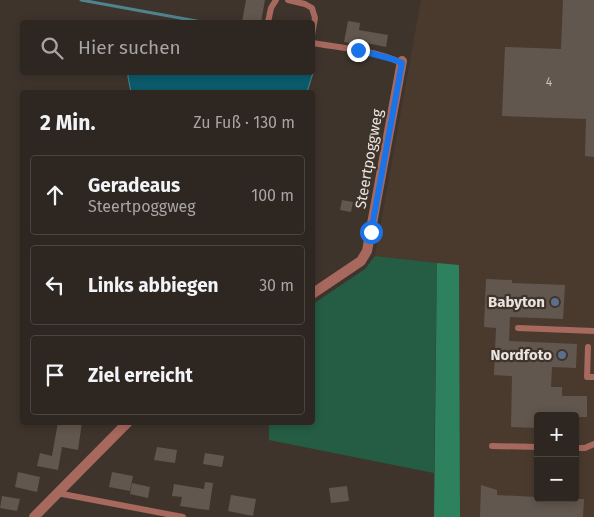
<!DOCTYPE html>
<html lang="de">
<head>
<meta charset="utf-8">
<style>
  body { margin:0; font-family:"Fira Sans",sans-serif; background:#3a332e; color:#f1f3f6 }
  .controls { position:absolute; right:15px; bottom:15px; display:grid; overflow:hidden; border-radius:5px; box-shadow:0 2px 8px #0003 }
  .controls button { width:45px; height:45px; display:grid; place-items:center; padding:0; border:0; border-bottom:1px solid #49443f; background:#2e2721; color:#f1f3f6; font:25px sans-serif }
  .stop { position:absolute; width:15px; height:15px; margin:-11px; border:4px solid #1a73e8; border-radius:50%; background:#fff }
  .stop.end { background:#1a73e8; border-color:#fff; box-shadow:0 1px 5px #0008 }
  .list { margin:0; padding:0; list-style:none }
  h2 { display:flex; justify-content:space-between; align-items:center; height:65px; margin:0; padding:0 20px; font-size:21px }
  h2 small { font-size:16px; font-weight:400; color:#a7a5a5 }
  .list li { display:grid; grid-template-columns:32px 1fr auto; gap:15px; align-items:center; box-sizing:border-box; height:80px; margin:0 10px 10px; padding:0 10px; border:1px solid #49443f; border-radius:5px }
  .list b { display:block; font-size:19px; white-space:nowrap }
  .list p { margin:0; font-size:16px; white-space:nowrap; color:#a7a5a5 }
  .list em { font-size:16px; font-style:normal; color:#a7a5a5 }
  .icon { flex:none; width:28px; height:28px; fill:none; stroke:currentColor; stroke-width:2; stroke-linecap:round; stroke-linejoin:round }
  .map { position:relative; flex:none; width:594px; height:517px; overflow:hidden }
  .search { position:absolute; background:#2e2721; box-shadow:0 2px 8px #0003; left:20px; top:20px; width:295px; height:55px; display:flex; align-items:center; gap:12px; box-sizing:border-box; padding:0 18px; border-radius:5px; color:#a7a5a5; font-size:19px }
  .panel { position:absolute; background:#2e2721; box-shadow:0 2px 8px #0003; left:20px; top:90px; width:295px; height:335px; border-radius:5px }
  .map>svg:first-child { display:block }
  .built { fill:#4a3a2e; fill-rule:evenodd }
  .green { fill:#255d44 }
  .forest { fill:#2d815d }
  .water { fill:#0b5c6c; stroke:#4e848e }
  .lines { fill:none; stroke-linecap:round; stroke-linejoin:round }
  .stream { stroke:#4e848e; stroke-width:3 }
  .building { fill:#62574e }
  .service { stroke:#a7685e; stroke-width:6 }
  .minor { stroke:#a7685e; stroke-width:10 }
  .route { stroke:#1a73e8; stroke-width:6 }
  .service-dot { fill:#5c6f8a; stroke:#3e342c; stroke-width:2 }
  .labels { text-anchor:middle; dominant-baseline:central; stroke-width:4.5; stroke-linejoin:round; paint-order:stroke }
  .number-label { font-size:12px; fill:#c8c0ba }
  .street-label { font-size:15px; fill:#eae3de; stroke:#3e342c }
  .poi-label { font-size:15px; font-weight:bold; fill:#eae3de; stroke:#3e342c; text-anchor:end }
</style>
</head>
<body>
<div class="map">
<svg width="594" height="517" viewBox="0 0 594 517">
  <rect width="100%" height="100%" fill="#3e342c"/>
  <path class="built" d="M421,0H594V517H460L459,266L375,256ZM538,416H575V498H538Z"/>
  <polygon class="green" points="375,256 437,263 434,473 269,440 269,423 312,422 313,304 365,269"/>
  <polygon class="forest" points="437,263 459,265 460,517 434,517"/>
  <polygon class="water" points="128,73 312,72 313,73 307,92 131,92 128,77"/>
  <g class="lines">
    <polyline class="stream" points="81,0 202,22"/>
  </g>
  <g class="building">
    <polygon points="246,0 265,0 261,22 242,22"/>
    <polygon points="563,0 594,0 594,157 585,156 586,119 502,116 505,47 561,49"/>
    <polygon points="348,21 360,23 359,30 388,35 386,47 357,41 357,44 344,42"/>
    <polygon points="342,200 353,202 351,212 340,210"/>
    <polygon points="486,279 512,280 512,283 565,285 563,319 510,317 509,341 577,344 576,368 552,367 551,387 562,387 562,396 587,396 587,417 575,417 575,416 538,416 538,428 511,427 512,376 494,375 496,328 484,327"/>
    <polygon points="58,422 82,422 78,450 62,447 58,470 37,466 40,453 52,456"/>
    <polygon points="157,447 177,450 175,463 154,460"/>
    <polygon points="205,453 224,456 222,467 203,464"/>
    <polygon points="18,472 40,477 37,492 15,487"/>
    <polygon points="112,472 133,476 130,491 109,487"/>
    <polygon points="205,482 213,483 209,510 200,509 201,501 200,509 180,506 182,497 172,496 174,484 204,489"/>
    <polygon points="132,483 150,487 148,498 130,494"/>
    <polygon points="481,485 497,490 497,495 538,497 538,498 584,499 583,517 480,517"/>
    <polygon points="347,486 349,501 331,503 329,488"/>
    <polygon points="231,495 256,499 253,516 228,511"/>
    <polygon points="2,496 20,499 17,511 0,508"/>
  </g>
  <g class="lines">
    <g class="service">
      <polyline points="288,0 305,4 312,8 315,18 312,35"/>
      <polyline points="268,22 271,8 276,0"/>
      <path d="M312,43C342,48 374,50 402,63"/>
      <polyline points="518,328 594,331"/>
      <polyline points="588,347 587,377 594,377"/>
      <polyline points="492,446 538,447"/>
      <polyline points="575,448 585,448 594,444"/>
      <polyline points="57,493 183,517"/>
    </g>
    <g class="minor">
      <polyline points="312,294 361,261 367,251 402,61"/>
      <polyline points="34,517 128,422"/>
    </g>
  </g>
  <g class="lines">
    <polyline class="route" points="358,50 392,59 402,63 371,232"/>
  </g>
  <g class="service-dot">
    <circle cx="555" cy="302" r="5"/>
    <circle cx="562" cy="355" r="5"/>
  </g>
  <g class="labels">
    <g class="number-label">
      <text x="549" y="82">4</text>
    </g>
    <g class="street-label">
      <text transform="translate(369 159) rotate(-80)">Steertpoggweg</text>
    </g>
    <g class="poi-label">
      <text x="545" y="302">Babyton</text>
      <text x="552" y="355">Nordfoto</text>
    </g>
  </g>
</svg>
<div class="controls">
<button>+</button>
<button>−</button>
</div>
<div class="stop" style="left:371px;top:232px"></div>
<div class="stop end" style="left:358px;top:50px"></div>
<div class="search"><svg class="icon" aria-label="search" viewBox="0 0 24 24"><circle cx="10" cy="10" r="6"/><path d="M15 15l6 6"/></svg>Hier suchen</div>
<section class="panel">
<h2>2 Min.<small>Zu Fuß · 130 m</small></h2>
<ul class="list">
<li><svg class="icon" aria-label="ahead" viewBox="0 0 24 24"><path d="M12 20V5M6 11l6-6 6 6"/></svg><div><b>Geradeaus</b><p>Steertpoggweg</p></div><em>100 m</em></li>
<li><svg class="icon" aria-label="left" viewBox="0 0 24 24"><path d="M17 20v-9H6M10 6l-5 5 5 5"/></svg><div><b>Links abbiegen</b></div><em>30 m</em></li>
<li><svg class="icon" aria-label="arrive" viewBox="0 0 24 24"><path d="M6 21V4h12l-3 4 3 4H6"/></svg><div><b>Ziel erreicht</b></div></li>
</ul>
</section>
</div>
</body>
</html>
